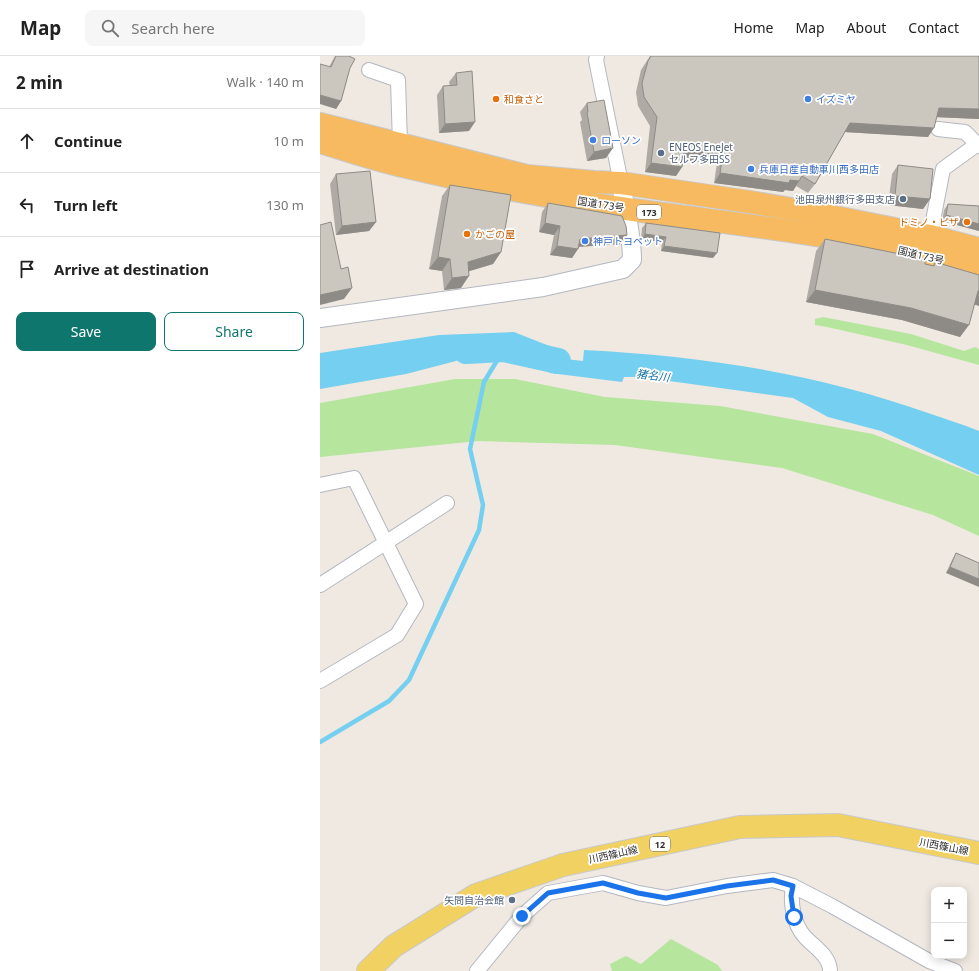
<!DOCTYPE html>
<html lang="en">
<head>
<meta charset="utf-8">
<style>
  body { margin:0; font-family:"Noto Sans","Noto Sans JP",sans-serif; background:#f6f6f6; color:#222 }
  .controls { position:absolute; right:12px; bottom:12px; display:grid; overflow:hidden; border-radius:8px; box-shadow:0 2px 10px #0003 }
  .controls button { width:36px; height:36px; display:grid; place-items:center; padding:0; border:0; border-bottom:1px solid #e0e0e0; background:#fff; color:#222; font:20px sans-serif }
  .stop { position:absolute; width:12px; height:12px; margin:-9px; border:3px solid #1a73e8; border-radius:50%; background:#fff }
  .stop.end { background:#1a73e8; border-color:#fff; box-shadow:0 1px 4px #0008 }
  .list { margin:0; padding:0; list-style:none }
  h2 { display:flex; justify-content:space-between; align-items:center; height:52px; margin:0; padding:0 16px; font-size:17px }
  h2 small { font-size:13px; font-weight:400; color:#767676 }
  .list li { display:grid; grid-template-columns:26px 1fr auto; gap:12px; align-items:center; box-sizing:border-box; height:64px; padding:0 16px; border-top:1px solid #e0e0e0 }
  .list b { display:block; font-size:15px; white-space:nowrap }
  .list em { font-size:13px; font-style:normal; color:#767676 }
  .actions { display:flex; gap:8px; padding:12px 16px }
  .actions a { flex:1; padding:9px 0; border:1px solid #0f766e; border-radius:8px; text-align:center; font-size:14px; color:#0f766e }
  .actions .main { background:#0f766e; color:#fff }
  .icon { flex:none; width:22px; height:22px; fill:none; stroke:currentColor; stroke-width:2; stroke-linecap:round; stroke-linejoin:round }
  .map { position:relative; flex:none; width:659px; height:915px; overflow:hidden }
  header { display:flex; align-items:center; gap:24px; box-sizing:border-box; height:56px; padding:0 20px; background:#fff; border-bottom:1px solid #e0e0e0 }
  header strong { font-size:19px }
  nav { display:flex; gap:22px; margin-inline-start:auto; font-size:14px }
  .search { width:280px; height:36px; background:#f6f6f6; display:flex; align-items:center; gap:10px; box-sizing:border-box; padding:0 14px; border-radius:8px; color:#767676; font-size:15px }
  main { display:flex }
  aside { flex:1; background:#fff }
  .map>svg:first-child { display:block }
  .green { fill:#b6e59e }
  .water { fill:#75cff0 }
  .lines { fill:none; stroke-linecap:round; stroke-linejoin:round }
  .stream { stroke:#75cff0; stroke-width:4.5 }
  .river { stroke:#75cff0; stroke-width:26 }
  .minor-casing { stroke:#b4b7c1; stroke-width:16 }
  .tertiary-casing { stroke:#b4b7c1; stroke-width:20 }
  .primary-casing { stroke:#c9c9c9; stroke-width:24 }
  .trunk-casing { stroke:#c9c9c9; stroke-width:24 }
  .minor { stroke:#fff; stroke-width:14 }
  .tertiary { stroke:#fff; stroke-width:18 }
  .primary { stroke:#f2d163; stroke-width:22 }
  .trunk { stroke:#f8ba60; stroke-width:22 }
  .wall { fill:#afaba4 }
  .shaded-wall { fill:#8e8b86 }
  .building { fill:#cbc7bf; stroke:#8e8b86 }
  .route { stroke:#1a73e8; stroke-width:5 }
  .food-dot { fill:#e8710a; stroke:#fff; stroke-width:1.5 }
  .shop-dot { fill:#3f7fe0; stroke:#fff; stroke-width:1.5 }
  .service-dot { fill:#5c6f8a; stroke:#fff; stroke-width:1.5 }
  .labels { text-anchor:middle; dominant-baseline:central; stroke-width:3.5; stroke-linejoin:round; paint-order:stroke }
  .shield { fill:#fff; stroke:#6d6d6d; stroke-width:1 }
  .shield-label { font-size:9px; font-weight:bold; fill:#2e2e2e }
  .food-label { font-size:10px; fill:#c56008; stroke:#fff; text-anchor:start }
  .shop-label { font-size:10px; fill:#366cbe; stroke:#fff; text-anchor:start }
  .service-label { font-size:10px; fill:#4e5e75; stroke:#fff; text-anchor:end }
  .street-label { font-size:10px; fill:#2e2e2e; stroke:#fff }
  .water-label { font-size:11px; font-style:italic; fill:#0d6fa3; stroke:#fff }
</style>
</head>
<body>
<header>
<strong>Map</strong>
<div class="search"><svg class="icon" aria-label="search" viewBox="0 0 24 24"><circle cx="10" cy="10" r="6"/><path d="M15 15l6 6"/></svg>Search here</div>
<nav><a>Home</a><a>Map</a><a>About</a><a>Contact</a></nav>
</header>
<main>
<aside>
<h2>2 min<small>Walk · 140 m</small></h2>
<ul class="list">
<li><svg class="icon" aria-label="ahead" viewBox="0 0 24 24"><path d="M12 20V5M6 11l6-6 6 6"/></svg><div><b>Continue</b></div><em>10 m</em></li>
<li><svg class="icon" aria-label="left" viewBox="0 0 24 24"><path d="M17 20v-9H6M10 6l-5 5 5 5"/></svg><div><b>Turn left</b></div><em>130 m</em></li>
<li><svg class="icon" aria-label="arrive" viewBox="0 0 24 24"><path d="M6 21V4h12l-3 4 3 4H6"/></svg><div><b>Arrive at destination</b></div></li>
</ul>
<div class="actions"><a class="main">Save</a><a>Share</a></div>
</aside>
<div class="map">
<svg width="659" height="915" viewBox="0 0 659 915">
  <rect width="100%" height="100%" fill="#efe9e1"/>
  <g class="green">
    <polygon points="503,261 591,278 644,295 655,291 659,293 659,309 587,289 507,271 495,269 495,263"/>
    <polygon points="135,323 195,323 285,341 400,350 553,378 659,420 659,480 613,459 462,412 295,389 158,385 0,401 0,347"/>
    <polygon points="351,883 398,909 402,915 292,915 290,908 306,900 321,908"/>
  </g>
  <path class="water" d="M194,276L237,293L236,302L263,305L264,294C383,300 495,317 608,357C625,363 642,368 659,375V419L561,375L508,361L473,342L320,321H304L302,326L230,317L212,305L196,291L146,299L136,305L86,318L0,333V297L119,279Z"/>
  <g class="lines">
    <polyline class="stream" points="0,686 69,645 89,624 159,474 163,449 150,393 164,326 184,293"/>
    <polyline class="river" points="146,295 184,293 238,305"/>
    <defs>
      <g id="minor">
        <polyline points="277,0 276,4 301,127"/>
        <polyline points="49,14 78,24 80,88"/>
        <polyline points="618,73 645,76 659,90"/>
        <polyline points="610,180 623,113 659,87"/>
        <polyline points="0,429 34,422 96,548 77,579 0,625"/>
        <polyline points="0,529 127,447"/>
        <path d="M473,830C470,846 473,868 485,881C494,891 510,900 510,915"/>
        <polyline points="157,915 202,860 228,837 283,827 318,837 346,842 407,830 453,824 473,830 512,850 609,905 635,915"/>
      </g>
      <path id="tertiary" d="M0,262L223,231L303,213L312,204C312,178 305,153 301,127"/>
      <polyline id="primary" points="48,915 74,890 156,839 243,809 420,771 518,769 659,797"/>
      <g id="trunk">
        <polyline points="0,68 207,120 274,126 301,127 430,146 495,157 610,180 659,193"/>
        <path d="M0,86C26,94 52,103 78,109C153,127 230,142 307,153C425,170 545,180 659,215"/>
      </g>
    </defs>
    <use href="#minor" class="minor-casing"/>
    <use href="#tertiary" class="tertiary-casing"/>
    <use href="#primary" class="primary-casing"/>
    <use href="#trunk" class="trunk-casing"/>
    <use href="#minor" class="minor"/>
    <use href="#tertiary" class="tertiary"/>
    <use href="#primary" class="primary"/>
    <use href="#trunk" class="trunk"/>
  </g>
  <g class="wall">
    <polygon points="15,0 29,0 30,12 21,45 16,53 9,11"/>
    <polygon points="330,0 659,0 659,63 617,61 608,81 525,76 495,128 488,137 476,130 473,135 465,134 463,136 394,127 397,107 363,104 362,111 356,120 325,116 330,70 318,50 316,36 321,14"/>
    <polygon points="136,17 149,75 119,77 117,39 123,30 130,30 129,26"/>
    <polygon points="267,47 286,102 267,105 260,66 262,64 260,56"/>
    <polygon points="578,109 610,143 603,153 568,149 572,118"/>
    <polygon points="16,118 56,166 49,175 16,179 10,128"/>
    <polygon points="130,129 181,196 173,208 149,215 141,232 124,234 122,215 109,213 122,140"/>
    <polygon points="228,147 307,179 301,188 259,191 252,202 230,199 234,179 219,176 222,156"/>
    <polygon points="628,148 659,150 659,175 622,165 624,154"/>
    <polygon points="326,167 393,202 341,195 342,186 321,183 322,172"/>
    <polygon points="505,183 613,210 615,206 659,250 655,248 640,281 582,264 486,246 496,195"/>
    <polygon points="636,497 659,507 626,517 632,504"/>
  </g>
  <g class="shaded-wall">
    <polygon points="0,39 21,45 16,53 0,48"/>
    <polygon points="619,52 659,53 659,63 613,61"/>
    <polygon points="155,66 149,75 119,77 125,68"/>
    <polygon points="530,67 614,72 608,81 524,76"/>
    <polygon points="293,92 286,102 267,105 274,96"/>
    <polygon points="364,94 403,98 397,107 358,104"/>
    <polygon points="331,107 362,111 356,120 325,116"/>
    <polygon points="400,117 470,124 479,125 473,135 465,134 463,136 394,127"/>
    <polygon points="575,140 610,143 603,153 568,149"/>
    <polygon points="626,159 659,168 659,175 622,165"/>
    <polygon points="56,166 49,175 16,179 22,170"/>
    <polygon points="225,167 240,170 234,179 219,176"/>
    <polygon points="325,178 346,181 342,186 321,183"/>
    <polygon points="307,179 301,188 254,191 260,183"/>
    <polygon points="237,190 258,193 252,202 230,199"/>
    <polygon points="344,190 397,197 393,202 341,195"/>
    <polygon points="181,196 173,208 140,218 148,206"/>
    <polygon points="118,201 130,203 122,215 109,213"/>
    <polygon points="149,220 141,232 124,234 132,222"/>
    <polygon points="32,232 24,243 0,249 0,239"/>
    <polygon points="495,234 591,252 649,269 640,281 582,264 486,246"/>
    <polygon points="658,235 659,235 659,250 650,247"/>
    <polygon points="630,511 659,523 659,531 626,517"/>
  </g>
  <g class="building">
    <polygon points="16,0 29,0 35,3 30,12 21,45 0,39 0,8 11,11"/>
    <polygon points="331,0 659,0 659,53 619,52 614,72 530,67 495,128 482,120 479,125 470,124 469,127 400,117 403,98 364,94 362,111 331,107 337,61 324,41 322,27 328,5"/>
    <polygon points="152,15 155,66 125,68 123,30 137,29 136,17"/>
    <polygon points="284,44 293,92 274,96 267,57 268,56 267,47"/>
    <polygon points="578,109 613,113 610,143 575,140"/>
    <polygon points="50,115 56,166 22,170 16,118"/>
    <polygon points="130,129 191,139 181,196 148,206 149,220 132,222 130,203 118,201"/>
    <polygon points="228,147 302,160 306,170 307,179 260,183 258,193 237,190 240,170 225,167"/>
    <polygon points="628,148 659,150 659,168 626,159"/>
    <polygon points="11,166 21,213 28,211 32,232 0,239 0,169"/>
    <polygon points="326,167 400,177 397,197 344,190 346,181 325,178"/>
    <polygon points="505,183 605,203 605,208 614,210 615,206 659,219 659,235 658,235 649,269 591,252 495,234"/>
    <polygon points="636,497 659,507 659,523 630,511"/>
  </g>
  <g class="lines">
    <polyline class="route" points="202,860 228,837 283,827 318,837 346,842 407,830 453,824 473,830 471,840 474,861"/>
  </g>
  <g class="food-dot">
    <circle cx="176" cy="43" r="4"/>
    <circle cx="647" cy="166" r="4"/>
    <circle cx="147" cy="178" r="4"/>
  </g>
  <g class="shop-dot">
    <circle cx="488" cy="43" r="4"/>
    <circle cx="273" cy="84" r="4"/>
    <circle cx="431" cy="113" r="4"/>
    <circle cx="265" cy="185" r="4"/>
  </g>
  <g class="service-dot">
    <circle cx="341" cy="97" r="4"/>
    <circle cx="583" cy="143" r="4"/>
    <circle cx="192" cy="844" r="4"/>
  </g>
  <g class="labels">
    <g class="shield">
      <rect x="317" y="149" width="24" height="14" rx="3"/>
      <rect x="330" y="781" width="20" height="14" rx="3"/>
    </g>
    <g class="shield-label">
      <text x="329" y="156">173</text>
      <text x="340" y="788">12</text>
    </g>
    <g class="food-label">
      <text x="184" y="43">和食さと</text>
      <text x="639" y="166" text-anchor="end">ドミノ・ピザ</text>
      <text x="155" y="178">かごの屋</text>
    </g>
    <g class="shop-label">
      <text x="496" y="43">イズミヤ</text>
      <text x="281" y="84">ローソン</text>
      <text x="439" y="113">兵庫日産自動車川西多田店</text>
      <text x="273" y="185">神戸トヨペット</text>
    </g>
    <g class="service-label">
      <text x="349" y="91" text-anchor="start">ENEOS EneJet<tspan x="349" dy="12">セルフ多田SS</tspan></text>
      <text x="575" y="143">池田泉州銀行多田支店</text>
      <text x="184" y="844">矢問自治会館</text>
    </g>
    <g class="street-label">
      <text transform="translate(281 148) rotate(9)">国道173号</text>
      <text transform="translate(601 199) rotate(13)">国道173号</text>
      <text transform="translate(624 790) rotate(11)">川西篠山線</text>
      <text transform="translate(293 798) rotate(-12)">川西篠山線</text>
    </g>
    <g class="water-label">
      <text transform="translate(333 319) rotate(7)">猪名川</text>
    </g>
  </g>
</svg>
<div class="controls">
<button>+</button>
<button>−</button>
</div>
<div class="stop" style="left:474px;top:861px"></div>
<div class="stop end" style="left:202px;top:860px"></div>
</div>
</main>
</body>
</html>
